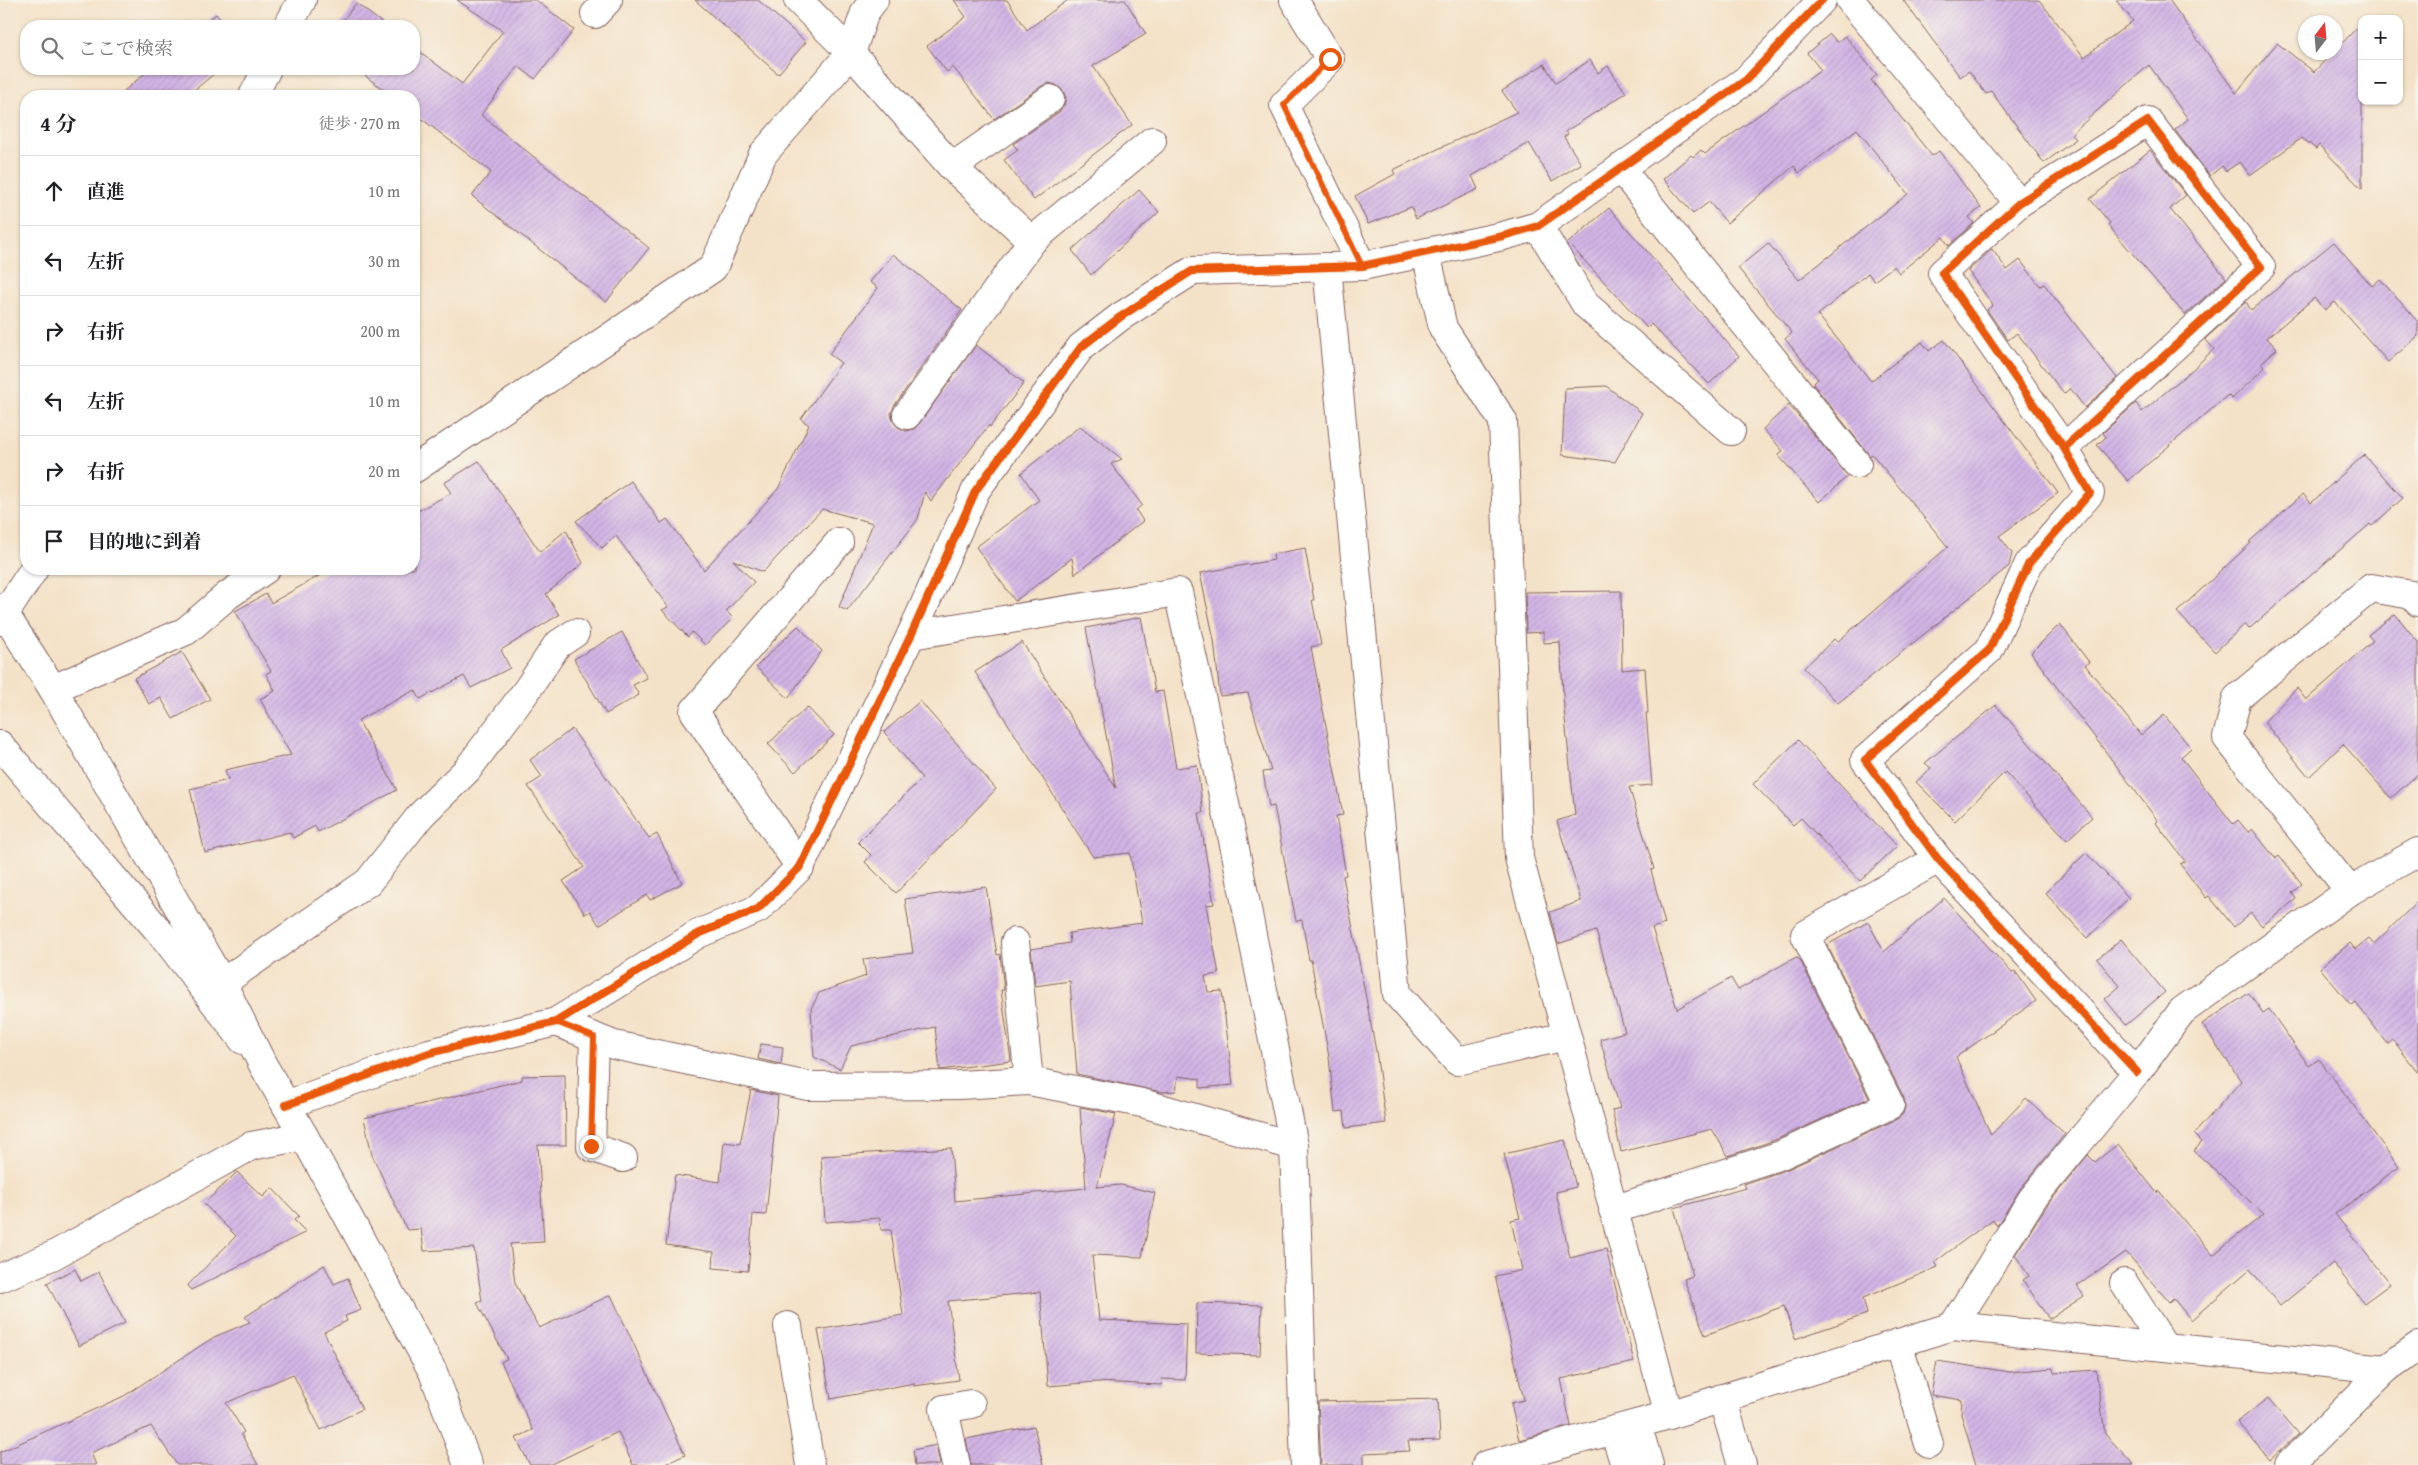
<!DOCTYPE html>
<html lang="ja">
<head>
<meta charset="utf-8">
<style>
  body { margin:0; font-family:"Gentium Book Plus","Noto Serif JP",serif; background:#f2f2f2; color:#202124 }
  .controls { position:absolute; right:15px; top:15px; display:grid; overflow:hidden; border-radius:10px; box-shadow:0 1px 4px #0004 }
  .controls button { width:45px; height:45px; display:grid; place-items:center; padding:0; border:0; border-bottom:1px solid #e0e0e0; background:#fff; color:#202124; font:25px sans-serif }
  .compass { position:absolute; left:2298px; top:15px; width:45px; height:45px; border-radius:50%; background:#fff; box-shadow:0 1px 4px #0004; rotate:16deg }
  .stop { position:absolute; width:15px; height:15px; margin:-11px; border:4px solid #ea580c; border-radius:50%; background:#fff }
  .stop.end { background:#ea580c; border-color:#fff; box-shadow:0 1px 5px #0008 }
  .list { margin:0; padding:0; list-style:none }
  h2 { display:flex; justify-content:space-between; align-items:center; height:65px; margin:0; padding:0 20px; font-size:21px }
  h2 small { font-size:16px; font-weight:400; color:#757577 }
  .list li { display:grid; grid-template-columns:32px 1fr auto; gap:15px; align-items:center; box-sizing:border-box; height:70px; padding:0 20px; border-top:1px solid #e0e0e0 }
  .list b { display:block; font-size:19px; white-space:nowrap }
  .list em { font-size:16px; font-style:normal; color:#757577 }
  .icon { flex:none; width:28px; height:28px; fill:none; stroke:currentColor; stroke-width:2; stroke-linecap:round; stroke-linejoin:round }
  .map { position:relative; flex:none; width:2418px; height:1465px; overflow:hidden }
  .search { position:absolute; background:#fff; box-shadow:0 1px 4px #0004; left:20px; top:20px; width:400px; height:55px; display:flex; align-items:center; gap:12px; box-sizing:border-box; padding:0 18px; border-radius:20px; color:#757577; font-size:19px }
  .panel { position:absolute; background:#fff; box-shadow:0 1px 4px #0004; left:20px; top:90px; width:400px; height:485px; border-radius:20px }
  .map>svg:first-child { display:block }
  .building { fill:url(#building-hatch) }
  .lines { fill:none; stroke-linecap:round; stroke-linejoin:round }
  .minor-casing { stroke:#866362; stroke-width:30 }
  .tertiary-casing { stroke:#866362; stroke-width:30 }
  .minor { stroke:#fff; stroke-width:28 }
  .tertiary { stroke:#fff; stroke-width:28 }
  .cycleway-casing { stroke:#f7f3e8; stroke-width:11 }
  .cycleway { stroke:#e8590c; stroke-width:8 }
  .route { stroke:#ea580c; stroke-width:6 }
</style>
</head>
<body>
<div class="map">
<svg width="2418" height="1465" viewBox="0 0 2418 1465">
  <defs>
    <pattern id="building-hatch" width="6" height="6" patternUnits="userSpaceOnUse" patternTransform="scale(1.25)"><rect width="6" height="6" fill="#d2b5e6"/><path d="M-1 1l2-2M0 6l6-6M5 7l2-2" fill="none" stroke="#b69bc5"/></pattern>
  </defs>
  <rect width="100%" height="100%" fill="#f7f3e8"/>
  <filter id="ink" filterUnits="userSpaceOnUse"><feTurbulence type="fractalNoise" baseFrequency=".02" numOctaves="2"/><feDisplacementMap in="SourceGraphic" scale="10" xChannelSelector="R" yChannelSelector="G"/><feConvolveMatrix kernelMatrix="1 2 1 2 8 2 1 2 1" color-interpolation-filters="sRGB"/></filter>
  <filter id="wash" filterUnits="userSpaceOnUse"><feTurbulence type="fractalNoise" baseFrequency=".0096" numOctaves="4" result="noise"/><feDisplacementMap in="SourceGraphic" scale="20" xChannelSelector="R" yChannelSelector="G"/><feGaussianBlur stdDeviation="1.12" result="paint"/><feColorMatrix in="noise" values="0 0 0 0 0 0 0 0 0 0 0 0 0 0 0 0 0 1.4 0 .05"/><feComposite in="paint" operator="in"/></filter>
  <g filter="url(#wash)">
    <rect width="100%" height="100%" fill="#f4e2c8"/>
    <g id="blocks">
      <g class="building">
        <polygon points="457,0 536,0 574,30 535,79 518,66 481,115 649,248 606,302 472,196 491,172 414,113 414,96 392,96 356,69 414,69 414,47 462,84 503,31"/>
        <polygon points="695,0 758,0 806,42 778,74"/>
        <polygon points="954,0 1007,0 1027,30 1068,0 1125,0 1146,34 1093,66 1132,125 1034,200 1004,160 1018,150 1013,144 1059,112 1064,105 1066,98 1063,91 1056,85 1049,83 1042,86 994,119 953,67 947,72 927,46 966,17"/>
        <polygon points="1903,0 2039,0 2084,57 2133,21 2116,0 2169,0 2236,93 2277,43 2314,72 2333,52 2336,52 2336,50 2362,22 2362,189 2319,145 2316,149 2302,138 2250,175 2240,162 2226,171 2222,166 2210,176 2175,130 2188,119 2149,65 2071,134 2076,139 2044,163 1991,91 1986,94 1969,71 1960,77"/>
        <polygon points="356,3 386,26 339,26"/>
        <polygon points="216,14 226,26 200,26"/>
        <polygon points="1830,34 1837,42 1845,36 1877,75 1871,80 1932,156 1939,151 1981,208 1969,217 1974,223 1949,246 1943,237 1899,273 1894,266 1874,281 1868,273 1818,315 1871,381 1922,342 1929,351 1944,340 2058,493 1999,536 2012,553 2009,566 1838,703 1804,668 1834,639 1837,642 1948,547 1872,454 1870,456 1813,384 1818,379 1785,339 1792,333 1738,268 1768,243 1799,280 1908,194 1857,129 1799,173 1794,166 1727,223 1709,202 1693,214 1663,179 1691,155 1693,157 1701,150 1705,154 1821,70 1807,53"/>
        <polygon points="1590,60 1598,73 1608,66 1626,93 1566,131 1568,134 1564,137 1581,164 1552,181 1529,143 1472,176 1478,189 1416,219 1411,207 1368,224 1355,196 1395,174 1393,170 1517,112 1502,91 1544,64 1556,83"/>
        <polygon points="150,69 220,69 187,96 118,96"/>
        <polygon points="2150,150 2186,195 2170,209 2226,278 2185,315 2108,225 2110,223 2090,199"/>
        <polygon points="1139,190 1159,212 1091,275 1072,250"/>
        <polygon points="1609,208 1739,356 1709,384 1651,324 1647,328 1568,243"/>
        <polygon points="2334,242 2372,286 2380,279 2418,322 2418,336 2388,362 2335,302 2325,310 2314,298 2267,338 2277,349 2261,363 2265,367 2232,399 2228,395 2128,481 2097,445 2106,437 2103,433 2136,403 2142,412 2192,370 2214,349 2205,339 2246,302 2251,310"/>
        <polygon points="1992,249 2007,270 2020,260 2040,286 2044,284 2117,378 2085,408 2070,388 2064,394 2017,333 2008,340 1987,310 1993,305 1968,271"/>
        <polygon points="893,254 962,310 894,406 891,414 893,421 898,427 906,431 914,429 919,424 976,345 1024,383 990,427 989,425 931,501 925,492 918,519 847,611 839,607 873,523 822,509 763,572 733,560 754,582 726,611 733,618 705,645 692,632 688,637 662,610 668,607 616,536 602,548 576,521 631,481 661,523 667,519 704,570 778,489 809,425 801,419 841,363 829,354 878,288 870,282"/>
        <polygon points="1606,386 1642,413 1615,462 1562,455 1565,388"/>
        <polygon points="1789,405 1848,476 1819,502 1778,455 1783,451 1763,429"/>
        <polygon points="1080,426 1122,459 1111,464 1142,505 1136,510 1143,521 1075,574 1072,558 1015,601 976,547 1039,500 1021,473"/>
        <polygon points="2364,455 2403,498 2372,526 2370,524 2249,629 2245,624 2215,652 2177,612 2251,543 2249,542 2303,494 2311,503"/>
        <polygon points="479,461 540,552 566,530 583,563 546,594 559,615 501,650 510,668 471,688 464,676 420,699 415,690 358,720 397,790 318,832 315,826 293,838 290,832 205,853 190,789 228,780 225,770 291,755 260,699 275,691 266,674 271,671 235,611 266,594 271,603 331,569 414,569 414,513 451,493 444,483"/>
        <polygon points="1305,548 1314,600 1312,600 1321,645 1311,647 1343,815 1336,816 1346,875 1343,876 1376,1051 1386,1123 1346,1128 1344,1111 1335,1112 1329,1057 1311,960 1309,960 1302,920 1296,921 1274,806 1269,807 1263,772 1271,771 1248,693 1220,696 1214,640 1200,573 1274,560 1273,554"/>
        <polygon points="1621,591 1622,670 1645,668 1648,713 1646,713 1652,785 1629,787 1654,869 1651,870 1665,924 1652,928 1677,1009 1731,978 1738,990 1796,957 1800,960 1869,1098 1775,1140 1728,1156 1712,1129 1621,1152 1612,1110 1620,1108 1600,1039 1625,1032 1596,931 1558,944 1550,912 1581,901 1557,821 1575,815 1564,709 1560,642 1544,643 1544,632 1526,633 1525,592"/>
        <polygon points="2395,614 2418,642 2418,774 2391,798 2343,744 2309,777 2264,722 2297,688 2306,700 2373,641 2368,635"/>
        <polygon points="1141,617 1155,692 1163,691 1176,768 1197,765 1203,813 1199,813 1214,904 1206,905 1219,974 1205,976 1208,992 1222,991 1233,1085 1200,1088 1200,1079 1178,1076 1176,1091 1161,1092 1077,1074 1070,981 1035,986 1031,949 1070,943 1069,933 1142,923 1130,853 1093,857 975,672 1022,642 1116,788 1086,628"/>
        <polygon points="2060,624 2089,662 2085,665 2141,735 2164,715 2191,748 2181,757 2233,824 2238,820 2248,832 2252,829 2275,858 2279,855 2302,884 2292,893 2296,899 2262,926 2251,913 2234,927 2209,896 2206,898 2180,864 2185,861 2156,823 2158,821 2031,653"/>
        <polygon points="798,626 822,651 788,698 756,667"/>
        <polygon points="622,632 647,678 633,685 639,695 606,714 574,659"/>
        <polygon points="182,652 210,699 173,719 161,698 149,704 134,678"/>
        <polygon points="920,701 996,789 896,893 865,862 871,855 858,842 922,778 884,732"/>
        <polygon points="1996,705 2092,817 2067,840 2005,772 1955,821 1916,782 1931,768 1925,763"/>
        <polygon points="807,707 834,735 795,772 768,744"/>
        <polygon points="572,729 649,838 657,834 682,883 650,900 647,895 599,925 590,911 585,914 563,881 584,867 528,786 542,777 530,760"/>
        <polygon points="1798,740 1897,846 1860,881 1801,818 1793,825 1753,784"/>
        <polygon points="2086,853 2129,898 2087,938 2045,893"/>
        <polygon points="986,887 997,955 1000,954 1004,990 1001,990 1011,1061 940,1070 935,1027 851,1046 840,1069 814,1057 811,1009 819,993 866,976 863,959 913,953 905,899"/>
        <polygon points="1944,898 2012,973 2015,971 2036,1001 1956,1057 1991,1135 2026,1098 2065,1134 2020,1189 1997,1226 1993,1219 1935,1262 1938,1267 1863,1298 1867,1314 1795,1339 1784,1306 1705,1335 1684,1279 1693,1276 1674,1208 1746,1188 1744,1184 1788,1169 1897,1119 1903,1114 1905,1107 1904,1098 1827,945 1868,922 1884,952"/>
        <polygon points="2418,901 2418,1072 2393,1040 2388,1044 2355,1002 2351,1005 2320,968 2350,943 2355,949 2369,938 2374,944"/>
        <polygon points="2121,939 2165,992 2126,1025 2105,999 2120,986 2097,959"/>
        <polygon points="2249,993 2263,1013 2269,1009 2309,1066 2319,1059 2399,1167 2335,1214 2390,1284 2364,1303 2333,1263 2280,1306 2250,1269 2191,1320 2173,1298 2169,1302 2126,1252 2077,1286 2084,1296 2049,1319 2023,1280 2029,1276 2015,1255 2045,1208 2088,1155 2095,1162 2118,1144 2157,1193 2159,1191 2213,1255 2264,1214 2194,1151 2202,1142 2194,1134 2241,1081 2202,1024"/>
        <polygon points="761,1044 783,1047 781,1064 758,1059"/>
        <polygon points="565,1075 566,1145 538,1145 544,1242 510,1244 515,1283 539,1328 611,1295 685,1455 663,1465 633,1465 618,1432 550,1465 530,1465 516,1438 533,1430 501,1362 507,1359 477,1303 482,1301 474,1248 424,1251 421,1229 407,1230 372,1155 364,1118 522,1080 522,1076"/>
        <polygon points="751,1090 778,1096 766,1215 753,1214 748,1271 713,1268 714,1252 666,1245 675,1175 720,1182 724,1142 740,1144"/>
        <polygon points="1080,1107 1116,1114 1097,1187 1121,1185 1155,1193 1142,1257 1092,1255 1099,1320 1187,1324 1185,1380 1162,1379 1161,1385 1096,1382 1048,1386 1040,1292 948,1301 959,1380 914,1386 914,1383 831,1399 818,1330 903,1315 891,1230 881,1230 880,1218 825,1222 821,1156 951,1148 955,1201 1086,1188"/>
        <polygon points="1565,1140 1576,1187 1556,1192 1570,1258 1606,1249 1634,1362 1561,1379 1571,1426 1519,1440 1511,1403 1524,1400 1495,1276 1522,1270 1511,1220 1520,1218 1504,1154"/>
        <polygon points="237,1172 263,1197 272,1188 299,1216 294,1220 306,1232 191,1290 188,1285 236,1236 204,1204"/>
        <polygon points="324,1265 334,1284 348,1278 361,1310 345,1316 347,1321 324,1332 362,1409 321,1430 293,1374 226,1403 244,1432 241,1434 258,1465 177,1465 151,1426 91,1453 96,1465 0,1465 0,1452 124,1396 214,1337 250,1322 245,1317"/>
        <polygon points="75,1269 81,1281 99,1272 125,1323 79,1346 47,1283"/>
        <polygon points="1197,1303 1262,1305 1260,1355 1196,1353"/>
        <polygon points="1937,1361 2010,1372 2053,1368 2054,1373 2096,1370 2105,1434 2134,1465 1976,1465 1961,1414 1962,1400 1931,1395"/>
        <polygon points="1438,1399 1440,1440 1408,1441 1410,1451 1364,1453 1364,1465 1321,1465 1318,1402"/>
        <polygon points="2268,1399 2298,1434 2270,1460 2237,1422"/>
        <polygon points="1034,1426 1043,1465 971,1465 966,1439"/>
        <polygon points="936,1445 940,1465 915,1465 913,1450"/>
      </g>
    </g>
  </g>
  <g filter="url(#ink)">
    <use href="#blocks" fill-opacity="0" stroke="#866362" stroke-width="1"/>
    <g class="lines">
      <defs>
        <g id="minor">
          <polyline points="798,0 851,53 952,167 1032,241 907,415"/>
          <polyline points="1294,0 1330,59 1284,105 1362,266"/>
          <polyline points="1850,0 2019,203"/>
          <polyline points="595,14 608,0"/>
          <polyline points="288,26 302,0"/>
          <polyline points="253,96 267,69"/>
          <polyline points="952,167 1050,99"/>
          <polyline points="1620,168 1857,464"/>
          <polyline points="1538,226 1586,305 1731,431"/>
          <polyline points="1032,241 1152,141"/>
          <polyline points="1426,253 1443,328 1503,421 1519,858 1669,1415"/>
          <polyline points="1327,267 1397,994 1457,1061 1566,1036"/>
          <polyline points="2064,448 2261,267 2148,121 2019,203 1942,273 2064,448 2090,493 2029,563 1989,650 1865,760 1938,859 2137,1072"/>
          <polyline points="414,469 713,268 763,154 851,53 865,12 874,0"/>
          <polyline points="0,621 34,569"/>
          <polyline points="911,635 1178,592 1235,849 1294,1146 1305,1465"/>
          <polyline points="53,689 186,631 228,595 266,569"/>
          <polyline points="0,745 169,943 243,1040"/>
          <polyline points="800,867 694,711 839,542"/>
          <polyline points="2350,891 2227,738 2237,698 2371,588 2412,595 2418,602"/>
          <polyline points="1015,942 1029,1081"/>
          <polyline points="222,983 368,882 421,815 467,770 527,690 557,645 575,633"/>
          <polyline points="556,1022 614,1045 808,1086 959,1085 1029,1081 1142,1103 1294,1146"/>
          <polyline points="594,1037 591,1147 623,1158"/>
          <polyline points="286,1105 429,1053 556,1022 698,934 758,909 800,867 911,635 976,490 1081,347 1120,317 1192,271 1362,266 1503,236 1538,226 1746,80 1822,0"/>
          <polyline points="1613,1210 1781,1155 1890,1105 1805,935 1938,859"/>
          <polyline points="0,1278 54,1255 251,1146 304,1136"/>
          <polyline points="2124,1283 2165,1347"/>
          <polyline points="788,1326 810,1465"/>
          <polyline points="1953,1326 2032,1199 2137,1072 2182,1011 2350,891 2418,852"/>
          <polyline points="1898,1343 1929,1444"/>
          <polyline points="1722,1398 1742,1465"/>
          <polyline points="1637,1424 1649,1465"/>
          <polyline points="1614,1430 1625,1465"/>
          <polyline points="956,1465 944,1409 971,1404"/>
          <polyline points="1486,1465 1669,1415 1953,1326 2386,1369"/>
          <polyline points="2289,1465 2386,1369 2418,1346"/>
        </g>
        <polyline id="tertiary" points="0,607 53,689 222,983 263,1065 304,1136 433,1372 468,1465"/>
      </defs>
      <use href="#minor" class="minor-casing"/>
      <use href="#tertiary" class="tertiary-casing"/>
      <use href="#minor" class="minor"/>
      <use href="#tertiary" class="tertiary"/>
      <defs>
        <g id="cycleway">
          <polyline points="2064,448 2261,267 2148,121 2019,203 1942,273 2064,448 2090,493 2029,563 1989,650 1865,760 1938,859 2137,1072"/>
          <polyline points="286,1105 429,1053 556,1022 698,934 758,909 800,867 911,635 976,490 1081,347 1120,317 1192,271 1362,266 1503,236 1538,226 1746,80 1822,0"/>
        </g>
      </defs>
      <use href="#cycleway" class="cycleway-casing"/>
      <use href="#cycleway" class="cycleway"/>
    </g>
  </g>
  <g class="lines" filter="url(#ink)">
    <polyline class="route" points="591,1146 594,1037 556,1022 698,934 758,909 800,867 911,636 976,490 1081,347 1144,300 1192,271 1362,266 1284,105 1330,59"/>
  </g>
</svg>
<div class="controls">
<button>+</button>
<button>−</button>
</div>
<svg class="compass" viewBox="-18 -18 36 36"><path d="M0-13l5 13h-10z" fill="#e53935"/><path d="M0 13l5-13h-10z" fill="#757577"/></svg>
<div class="stop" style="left:1330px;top:59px"></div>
<div class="stop end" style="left:591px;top:1146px"></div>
<div class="search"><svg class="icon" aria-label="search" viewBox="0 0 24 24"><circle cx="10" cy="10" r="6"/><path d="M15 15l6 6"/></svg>ここで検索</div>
<section class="panel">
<h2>4 分<small>徒歩 · 270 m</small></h2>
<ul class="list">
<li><svg class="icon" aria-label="ahead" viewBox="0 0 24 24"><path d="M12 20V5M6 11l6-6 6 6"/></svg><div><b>直進</b></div><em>10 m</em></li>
<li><svg class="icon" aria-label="left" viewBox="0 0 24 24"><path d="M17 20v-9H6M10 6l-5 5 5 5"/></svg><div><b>左折</b></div><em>30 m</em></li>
<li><svg class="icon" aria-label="right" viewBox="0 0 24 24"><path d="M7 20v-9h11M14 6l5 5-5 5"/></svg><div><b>右折</b></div><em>200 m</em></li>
<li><svg class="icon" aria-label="left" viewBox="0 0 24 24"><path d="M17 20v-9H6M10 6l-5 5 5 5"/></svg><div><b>左折</b></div><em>10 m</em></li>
<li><svg class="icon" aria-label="right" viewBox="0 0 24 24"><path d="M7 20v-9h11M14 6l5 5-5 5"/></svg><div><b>右折</b></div><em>20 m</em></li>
<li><svg class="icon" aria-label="arrive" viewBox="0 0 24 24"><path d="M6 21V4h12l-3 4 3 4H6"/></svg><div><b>目的地に到着</b></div></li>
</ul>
</section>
</div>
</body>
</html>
